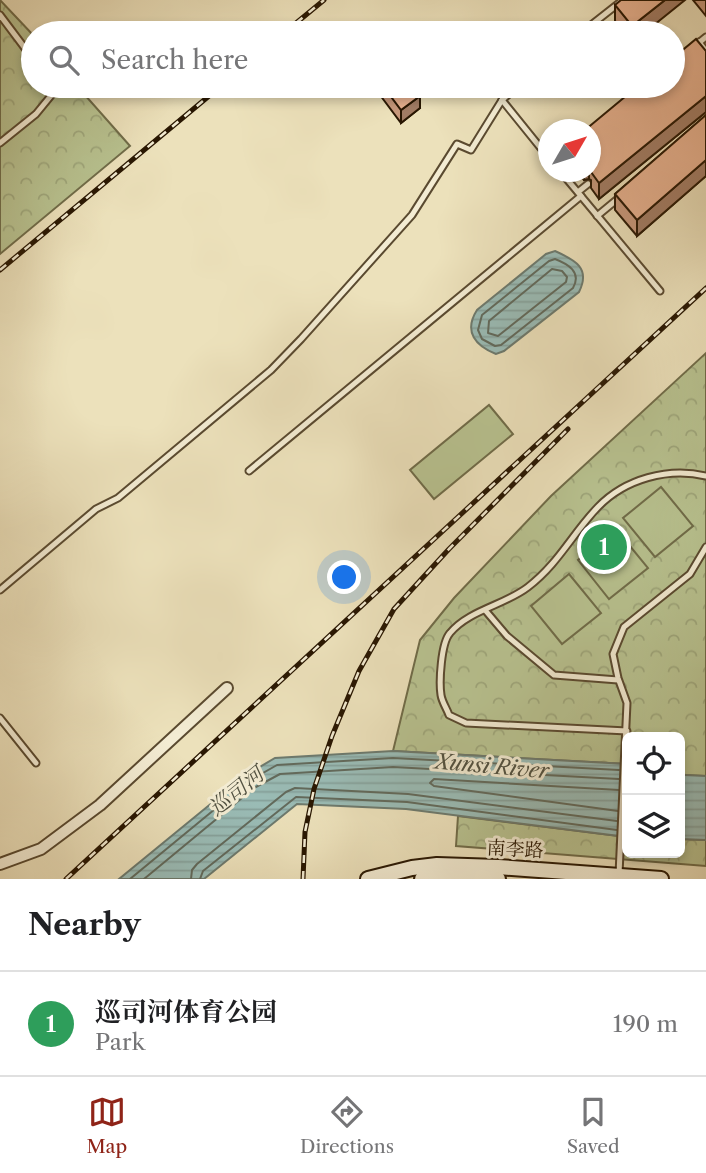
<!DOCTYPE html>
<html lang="en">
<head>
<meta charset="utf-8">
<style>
  body { margin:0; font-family:"Libre Caslon Text","Noto Serif SC",serif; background:#f2f2f2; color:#202124 }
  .controls { position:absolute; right:21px; bottom:21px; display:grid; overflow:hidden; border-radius:10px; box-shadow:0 4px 10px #0003 }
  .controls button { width:63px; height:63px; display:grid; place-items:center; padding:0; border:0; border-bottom:2px solid #e0e0e0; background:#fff; color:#202124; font:35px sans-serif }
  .compass { position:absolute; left:538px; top:119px; width:63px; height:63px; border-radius:50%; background:#fff; box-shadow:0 4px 10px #0003; rotate:51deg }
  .you { position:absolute; left:345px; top:578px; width:24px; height:24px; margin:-18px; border:5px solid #fff; border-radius:50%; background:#1a73e8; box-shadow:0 0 0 10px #1a73e833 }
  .badge { display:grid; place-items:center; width:46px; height:46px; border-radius:50%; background:#8f2418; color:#fff; font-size:23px; font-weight:700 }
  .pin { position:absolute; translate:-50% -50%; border:4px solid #fff; box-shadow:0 2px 7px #0006 }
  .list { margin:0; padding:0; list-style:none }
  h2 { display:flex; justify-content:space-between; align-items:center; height:91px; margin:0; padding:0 28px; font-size:30px }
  h2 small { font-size:23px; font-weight:400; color:#757577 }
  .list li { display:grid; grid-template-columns:46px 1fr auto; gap:21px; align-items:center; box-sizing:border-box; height:105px; padding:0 28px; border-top:2px solid #e0e0e0 }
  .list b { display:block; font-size:26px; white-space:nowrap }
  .list p { margin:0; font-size:23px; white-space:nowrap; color:#757577 }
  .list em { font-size:23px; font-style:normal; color:#757577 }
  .icon { flex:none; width:38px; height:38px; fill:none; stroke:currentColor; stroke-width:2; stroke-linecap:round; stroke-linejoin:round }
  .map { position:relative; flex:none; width:706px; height:879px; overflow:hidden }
  .search { position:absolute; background:#fff; box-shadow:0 4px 10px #0003; left:21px; right:21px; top:21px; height:77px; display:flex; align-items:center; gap:18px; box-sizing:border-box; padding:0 24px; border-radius:38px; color:#757577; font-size:26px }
  .sheet { height:196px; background:#fff }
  nav { display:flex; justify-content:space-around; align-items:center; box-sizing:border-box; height:98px; border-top:2px solid #e0e0e0; background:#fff; font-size:19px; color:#757577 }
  nav a { display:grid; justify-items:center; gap:4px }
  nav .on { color:#8f2418 }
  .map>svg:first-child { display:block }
  .park { fill:url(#park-crowns); stroke:#706c49; stroke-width:2 }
  .garden { fill:#b8c290; stroke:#706c49; stroke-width:2 }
  .water { fill:url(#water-rules); stroke:#6d7a6e; stroke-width:2 }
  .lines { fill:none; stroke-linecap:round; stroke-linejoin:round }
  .shore { stroke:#626a5c; stroke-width:2 }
  .lane-casing { stroke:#5a4a30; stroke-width:9 }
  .street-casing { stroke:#5a4a30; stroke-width:14 }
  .secondary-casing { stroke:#291702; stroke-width:18 }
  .lane { stroke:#f3ecd3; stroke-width:5 }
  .street { stroke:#f3ecd3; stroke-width:10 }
  .secondary { stroke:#f3ecd3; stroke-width:14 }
  .rail-casing { stroke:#291702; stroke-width:5 }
  .rail { stroke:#f3ecd3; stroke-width:2.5; stroke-dasharray:8; stroke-linecap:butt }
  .wall { fill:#c7987b; stroke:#291702; stroke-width:2 }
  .shaded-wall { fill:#a27c64; stroke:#291702; stroke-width:2 }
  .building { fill:#e7b18f; stroke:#291702; stroke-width:2 }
  .labels { text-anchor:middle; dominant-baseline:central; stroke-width:6; stroke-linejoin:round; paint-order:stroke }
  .street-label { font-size:19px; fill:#291702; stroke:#f3ecd3 }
  .water-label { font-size:21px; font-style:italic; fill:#515141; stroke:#f3ecd3 }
</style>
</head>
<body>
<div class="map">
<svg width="706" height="879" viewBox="0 0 706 879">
  <defs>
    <pattern id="park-crowns" width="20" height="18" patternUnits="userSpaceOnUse" patternTransform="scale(1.75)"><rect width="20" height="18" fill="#b8c290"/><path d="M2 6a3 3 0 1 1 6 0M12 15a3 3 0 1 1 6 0" fill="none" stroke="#9ea67b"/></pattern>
    <pattern id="water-rules" width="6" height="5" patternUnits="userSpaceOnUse" patternTransform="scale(1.75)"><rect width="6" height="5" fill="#9abcb6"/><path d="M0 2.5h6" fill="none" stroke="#85a19b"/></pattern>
  </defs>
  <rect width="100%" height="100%" fill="#ece1bb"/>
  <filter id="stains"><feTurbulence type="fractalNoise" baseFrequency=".00286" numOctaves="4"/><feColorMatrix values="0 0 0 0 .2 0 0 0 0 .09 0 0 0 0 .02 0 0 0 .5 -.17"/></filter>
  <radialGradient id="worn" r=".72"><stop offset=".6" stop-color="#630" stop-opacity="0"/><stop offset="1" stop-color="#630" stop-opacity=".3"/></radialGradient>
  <g class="park">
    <polygon points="0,0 33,35 33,86 77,86 130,146 0,254"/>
    <polygon points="706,353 706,776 684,775 680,770 680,737 627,737 627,764 393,751 420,640 454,598 551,496"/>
    <polygon points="458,816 627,837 627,853 680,853 680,839 706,840 706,866 456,846"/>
  </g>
  <g class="garden">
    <polygon points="489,405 513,434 434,499 410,470"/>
    <polygon points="661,487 693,526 655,557 623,518"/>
    <polygon points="616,529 648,568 609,599 578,560"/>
    <polygon points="569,574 601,613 562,644 531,606"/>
  </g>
  <g class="water">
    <path d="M555,251C575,260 591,268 579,292L504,351L496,354C476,346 463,332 477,310L546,254Z"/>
    <polygon points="393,751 627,764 627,837 406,809 297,804 204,879 119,879 246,775 275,758"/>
    <polygon points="680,770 685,775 706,776 706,840 680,839"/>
  </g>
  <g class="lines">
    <g class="shore">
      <path d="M555,259C568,264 582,272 573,288L501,345L495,346L482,339L478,330L482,315L549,261Z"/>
      <polygon points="552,269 562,271 567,277 566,282 498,336 488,333 489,321"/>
      <polyline points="618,811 434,786 430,783 434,779 619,790"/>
      <polyline points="130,879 249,781 277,765 393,758 619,770"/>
      <polyline points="144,879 254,788 280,774 393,767 619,779"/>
      <polyline points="191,879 192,870 197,864 286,792 295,788 408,794 617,821"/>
      <polyline points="200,879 203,871 296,797 407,802 617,830"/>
    </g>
    <defs>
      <g id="lane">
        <polyline points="0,15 33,59"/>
        <polyline points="581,33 623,0"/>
        <polyline points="699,42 706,51"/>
        <polyline points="695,46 706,37"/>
        <polyline points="502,100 548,157"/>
        <polyline points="0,143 36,114 54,92 51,86"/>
        <polyline points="561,172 660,291"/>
        <polyline points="578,192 588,184"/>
        <polyline points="597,216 620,197"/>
        <polyline points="249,471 581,196"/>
        <polyline points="0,590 96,509 118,498 271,370 301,339 412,215 457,144 471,150 502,100 518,86"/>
        <polyline points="485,610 507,636 554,675 618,680"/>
        <polyline points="0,718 36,763"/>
        <path d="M627,731L466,723L449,715C447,709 442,702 441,695C439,682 441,643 450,633C469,610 505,605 528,587C559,563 572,534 598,507C625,479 668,467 706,476"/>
        <polyline points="619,874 627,703 618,678 613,654 624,627 690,574 706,547"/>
      </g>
      <polyline id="street" points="0,864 41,849 100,805 227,688"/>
      <g id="secondary">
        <polyline points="368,879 412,868 437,865 498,867 661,879"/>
        <polyline points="422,879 498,879"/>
      </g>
    </defs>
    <use href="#lane" class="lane-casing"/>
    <use href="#street" class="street-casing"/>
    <use href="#secondary" class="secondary-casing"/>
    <use href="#lane" class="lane"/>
    <use href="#street" class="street"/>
    <use href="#secondary" class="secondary"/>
    <defs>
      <g id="rail">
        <polyline points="284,33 324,0"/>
        <polyline points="0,270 221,86"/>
        <polyline points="66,879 706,288"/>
        <polyline points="303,879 305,832 314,789 332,736 359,671 394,609 449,549 568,429"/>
      </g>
    </defs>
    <use href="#rail" class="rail-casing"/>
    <use href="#rail" class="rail"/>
  </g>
  <g class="wall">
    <polygon points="693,0 706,0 706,16"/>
    <polygon points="615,5 644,33 625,33 615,21"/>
    <polygon points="706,51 706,112 599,199 591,188 591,180 589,179 584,180 577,172 591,172 591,130"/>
    <polygon points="377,86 412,86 420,108 401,123 377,91"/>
    <polygon points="446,86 464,86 453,94"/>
    <polygon points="706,115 706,176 637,236 615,210 615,194"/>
  </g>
  <g class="shaded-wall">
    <polygon points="665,0 685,0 644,33 632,33 632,26"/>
    <polygon points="453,86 464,86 453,94"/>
    <polygon points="420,96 420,108 401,123 401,110"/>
    <polygon points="706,96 706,112 599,199 599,183"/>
    <polygon points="706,160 706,176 637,236 637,220"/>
    <polygon points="584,172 589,172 589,179 584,180"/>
  </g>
  <g class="building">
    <polygon points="621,0 665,0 632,26 615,5"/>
    <polygon points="449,23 457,33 436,33"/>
    <polygon points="696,39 706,51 706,96 599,183 591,172 592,165 591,164 591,130 585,130 638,86 673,86 673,58"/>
    <polygon points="383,86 412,86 420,96 401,110"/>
    <polygon points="706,115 706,160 637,220 615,194"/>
  </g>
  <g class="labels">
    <g class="street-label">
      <text transform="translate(515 849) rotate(3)">南李路</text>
    </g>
    <g class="water-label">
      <text transform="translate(492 766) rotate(5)">Xunsi River</text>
      <text transform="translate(236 791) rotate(-39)">巡司河</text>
    </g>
  </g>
  <rect width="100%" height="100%" filter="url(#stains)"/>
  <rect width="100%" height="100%" fill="url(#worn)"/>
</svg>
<div class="controls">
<button><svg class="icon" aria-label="locate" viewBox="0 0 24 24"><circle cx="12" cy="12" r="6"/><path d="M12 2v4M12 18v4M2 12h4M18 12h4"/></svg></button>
<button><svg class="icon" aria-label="layers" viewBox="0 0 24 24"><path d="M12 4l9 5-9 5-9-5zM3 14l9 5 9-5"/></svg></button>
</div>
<svg class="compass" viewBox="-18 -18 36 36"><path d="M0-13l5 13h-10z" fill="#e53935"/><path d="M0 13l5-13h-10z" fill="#757577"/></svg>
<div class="you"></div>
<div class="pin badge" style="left:604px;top:547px;background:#2e9e5b">1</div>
<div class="search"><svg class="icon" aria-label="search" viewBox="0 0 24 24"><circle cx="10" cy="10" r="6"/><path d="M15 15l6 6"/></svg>Search here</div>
</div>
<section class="sheet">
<h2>Nearby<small></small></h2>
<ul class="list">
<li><span class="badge" style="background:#2e9e5b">1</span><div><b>巡司河体育公园</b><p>Park</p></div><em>190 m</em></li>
</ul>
</section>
<nav>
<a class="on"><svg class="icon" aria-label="map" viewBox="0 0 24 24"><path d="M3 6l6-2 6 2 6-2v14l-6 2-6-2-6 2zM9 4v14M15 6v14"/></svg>Map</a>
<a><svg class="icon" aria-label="directions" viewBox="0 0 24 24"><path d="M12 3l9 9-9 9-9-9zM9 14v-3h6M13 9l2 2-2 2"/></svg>Directions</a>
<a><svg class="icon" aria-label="saved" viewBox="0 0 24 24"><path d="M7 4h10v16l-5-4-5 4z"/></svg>Saved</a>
</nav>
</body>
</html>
